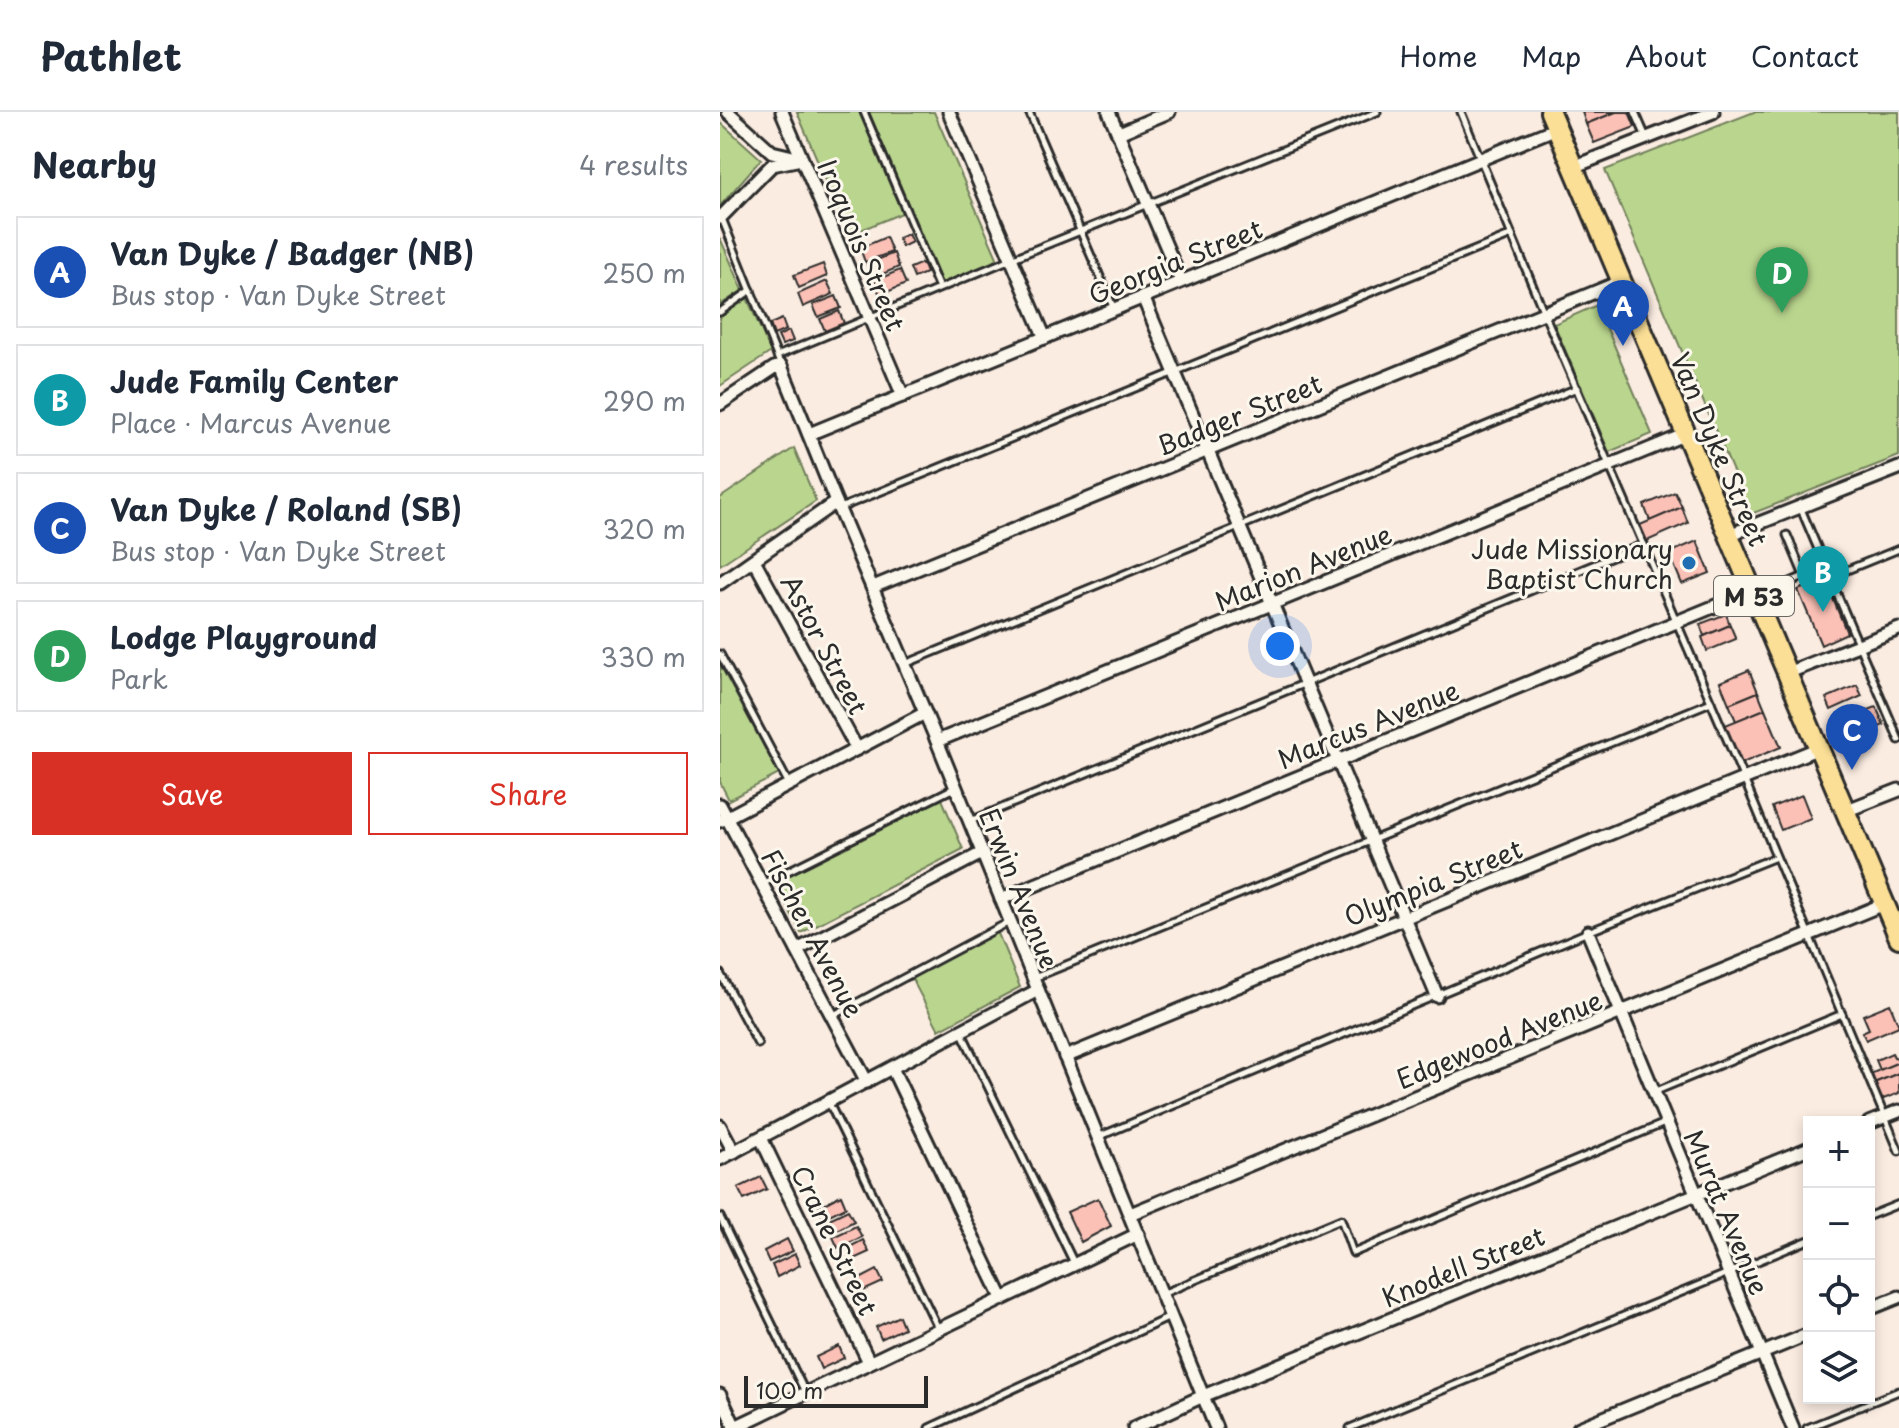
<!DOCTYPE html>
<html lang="en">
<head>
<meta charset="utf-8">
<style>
  body { margin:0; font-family:"Playpen Sans",sans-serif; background:#f2f2f3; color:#1f2937 }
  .controls { position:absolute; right:24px; bottom:24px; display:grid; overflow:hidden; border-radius:0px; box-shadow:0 4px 12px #0003 }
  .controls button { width:72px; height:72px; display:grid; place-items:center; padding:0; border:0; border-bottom:2px solid #e0e1e3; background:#fff; color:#1f2937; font:40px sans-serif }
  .scale { position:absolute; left:24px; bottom:20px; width:184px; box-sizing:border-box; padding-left:8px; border:4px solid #2b2b2b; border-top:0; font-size:22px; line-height:28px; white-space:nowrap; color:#2b2b2b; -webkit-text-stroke:6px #fbf7ec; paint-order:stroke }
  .you { position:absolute; left:560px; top:534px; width:28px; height:28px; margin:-20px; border:6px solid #fff; border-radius:50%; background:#1a73e8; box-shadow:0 0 0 12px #1a73e833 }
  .badge { display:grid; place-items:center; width:52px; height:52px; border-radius:50%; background:#d93025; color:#fff; font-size:26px; font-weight:700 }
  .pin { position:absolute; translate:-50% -66px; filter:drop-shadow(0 2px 4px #0008) }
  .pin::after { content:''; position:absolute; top:42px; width:28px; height:24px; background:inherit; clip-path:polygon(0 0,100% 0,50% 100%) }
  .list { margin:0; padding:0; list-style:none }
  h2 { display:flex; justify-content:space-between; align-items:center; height:104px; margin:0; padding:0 32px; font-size:34px }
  h2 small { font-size:26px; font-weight:400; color:#747a83 }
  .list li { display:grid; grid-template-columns:52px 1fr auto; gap:24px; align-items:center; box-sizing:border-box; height:112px; margin:0 16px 16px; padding:0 16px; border:2px solid #e0e1e3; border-radius:0px }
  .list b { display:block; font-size:30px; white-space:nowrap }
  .list p { margin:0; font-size:26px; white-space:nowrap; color:#747a83 }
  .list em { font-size:26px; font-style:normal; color:#747a83 }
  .actions { display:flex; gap:16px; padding:24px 32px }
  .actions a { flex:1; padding:18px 0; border:2px solid #d93025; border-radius:0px; text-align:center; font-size:28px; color:#d93025 }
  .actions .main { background:#d93025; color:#fff }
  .icon { flex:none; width:44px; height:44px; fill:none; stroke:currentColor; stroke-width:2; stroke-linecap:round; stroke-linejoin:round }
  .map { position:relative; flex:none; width:1179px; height:1316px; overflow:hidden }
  header { display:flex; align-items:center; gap:48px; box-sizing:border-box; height:112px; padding:0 40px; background:#fff; border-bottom:2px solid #e0e1e3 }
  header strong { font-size:38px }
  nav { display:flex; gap:44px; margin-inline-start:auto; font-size:28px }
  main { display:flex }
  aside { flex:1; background:#fff }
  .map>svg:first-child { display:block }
  .green { fill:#bad68e; stroke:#72805c; stroke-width:2 }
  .building { fill:#fcc1b6; stroke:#2b2b2b; stroke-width:2 }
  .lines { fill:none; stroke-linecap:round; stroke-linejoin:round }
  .service-casing { stroke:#2b2b2b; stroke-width:11 }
  .minor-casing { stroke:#2b2b2b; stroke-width:17 }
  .primary-casing { stroke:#2b2b2b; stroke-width:24 }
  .service { stroke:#fbf7ec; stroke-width:5 }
  .minor { stroke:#fbf7ec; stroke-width:11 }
  .primary { stroke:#fbdf96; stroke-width:18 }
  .poi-dot { fill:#1f6fb2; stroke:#fbf7ec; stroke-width:3 }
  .labels { text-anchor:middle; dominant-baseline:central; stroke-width:6; stroke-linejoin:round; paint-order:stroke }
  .shield { fill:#fbf7ec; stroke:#696865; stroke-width:2 }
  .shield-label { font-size:24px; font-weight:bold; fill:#2b2b2b }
  .street-label { font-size:26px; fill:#2b2b2b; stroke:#fbf7ec }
  .poi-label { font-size:26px; fill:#2b2b2b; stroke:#fbf7ec; text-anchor:end }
</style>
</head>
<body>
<header>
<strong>Pathlet</strong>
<nav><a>Home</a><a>Map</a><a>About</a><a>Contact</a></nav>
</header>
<main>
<aside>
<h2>Nearby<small>4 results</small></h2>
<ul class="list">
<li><span class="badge" style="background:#1a4fb4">A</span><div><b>Van Dyke / Badger (NB)</b><p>Bus stop · Van Dyke Street</p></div><em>250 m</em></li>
<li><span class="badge" style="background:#0f9aa8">B</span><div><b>Jude Family Center</b><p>Place · Marcus Avenue</p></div><em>290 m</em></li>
<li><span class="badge" style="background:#1a4fb4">C</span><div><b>Van Dyke / Roland (SB)</b><p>Bus stop · Van Dyke Street</p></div><em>320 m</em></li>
<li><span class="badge" style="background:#2e9e5b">D</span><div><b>Lodge Playground</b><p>Park</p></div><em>330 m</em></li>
</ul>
<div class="actions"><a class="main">Save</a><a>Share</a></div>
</aside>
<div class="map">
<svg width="1179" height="1316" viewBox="0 0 1179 1316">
  <rect width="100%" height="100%" fill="#fbece1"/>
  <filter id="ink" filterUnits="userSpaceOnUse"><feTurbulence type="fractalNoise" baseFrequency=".0125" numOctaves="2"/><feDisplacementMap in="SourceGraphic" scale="16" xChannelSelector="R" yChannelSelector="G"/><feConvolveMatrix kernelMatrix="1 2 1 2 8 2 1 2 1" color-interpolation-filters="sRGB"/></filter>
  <g filter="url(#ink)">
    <g class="green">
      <polygon points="77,0 140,0 182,101 129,123"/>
      <polygon points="149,0 214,0 278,148 222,171"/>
      <polygon points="1034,0 1179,0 1179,344 1031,402 885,58"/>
      <polygon points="0,10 41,47 0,94"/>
      <polygon points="0,126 23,178 0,193"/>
      <polygon points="27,186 51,240 0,274 0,205"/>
      <polygon points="877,193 932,322 889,340 834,212"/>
      <polygon points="74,336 96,389 0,453 0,386"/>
      <polygon points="0,553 59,662 9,688 0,670"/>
      <polygon points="222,687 243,737 81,821 55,770"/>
      <polygon points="277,819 300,875 219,918 191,865"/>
    </g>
    <g class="building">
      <polygon points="862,0 896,0 866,12"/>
      <polygon points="896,0 909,0 915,15 874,31 866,12"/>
      <polygon points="188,122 192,130 182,135 178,126"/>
      <polygon points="166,125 172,140 145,150 140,136"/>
      <polygon points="174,141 179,155 153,166 147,152"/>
      <polygon points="202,151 206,161 194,166 190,156"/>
      <polygon points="103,152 107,164 79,176 74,163"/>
      <polygon points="180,158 186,172 160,183 154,169"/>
      <polygon points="107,169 113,182 83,195 78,182"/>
      <polygon points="116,184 121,196 98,205 93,193"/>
      <polygon points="119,199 124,211 105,219 100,207"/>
      <polygon points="62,207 66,218 54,223 50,212"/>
      <polygon points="69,219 73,229 62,233 58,224"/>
      <polygon points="955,380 962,395 930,409 924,393"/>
      <polygon points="962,395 968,411 927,429 920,413"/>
      <polygon points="977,429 990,461 962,472 949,441"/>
      <polygon points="1105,467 1127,521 1101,533 1078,478"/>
      <polygon points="1006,502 1010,513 984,524 980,512"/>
      <polygon points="1010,513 1016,527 987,539 982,525"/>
      <polygon points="1029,558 1038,580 1009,592 1000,570"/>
      <polygon points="1137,573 1142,584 1111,598 1106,586"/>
      <polygon points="1038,580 1045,597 1016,609 1009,592"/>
      <polygon points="1156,595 1164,613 1149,619 1141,601"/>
      <polygon points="1045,597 1061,635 1020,652 1003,614"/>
      <polygon points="1082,683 1091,706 1061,718 1052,695"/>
      <polygon points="1170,892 1179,914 1146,928 1142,920 1149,917 1143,903"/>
      <polygon points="1172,941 1174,945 1179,946 1179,950 1160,958 1156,948"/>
      <polygon points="1179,950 1179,961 1154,971 1150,962"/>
      <polygon points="1179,961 1179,981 1161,988 1154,971"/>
      <polygon points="41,1065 47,1077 24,1088 18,1076"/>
      <polygon points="121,1083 126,1095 103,1106 98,1095"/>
      <polygon points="378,1086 391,1114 361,1130 347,1100"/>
      <polygon points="128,1098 134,1109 111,1121 105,1109"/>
      <polygon points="136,1114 142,1125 118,1136 113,1125"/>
      <polygon points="67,1127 73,1139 49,1150 44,1139"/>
      <polygon points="143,1128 149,1140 125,1151 120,1140"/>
      <polygon points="75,1142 80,1153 57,1165 52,1153"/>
      <polygon points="157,1158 163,1170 139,1181 134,1170"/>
      <polygon points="179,1204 184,1216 161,1227 156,1215"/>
      <polygon points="119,1234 124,1246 101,1257 96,1245"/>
    </g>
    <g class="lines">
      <defs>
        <g id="service">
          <polyline points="144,0 219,176"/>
          <polyline points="309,0 394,197"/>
          <polyline points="741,0 824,201 1024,667 1179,1039"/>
          <polyline points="915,0 926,25"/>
          <polyline points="1,104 61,254"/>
          <polyline points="0,200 31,178"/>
          <polyline points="57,244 291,147 657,0"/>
          <polyline points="120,396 792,123"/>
          <polyline points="1081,397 1179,628"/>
          <polyline points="1110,465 1179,437"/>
          <polyline points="1039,484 1084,464 1067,423"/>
          <polyline points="0,542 69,672"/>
          <polyline points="185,552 857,276"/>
          <polyline points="250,709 924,432"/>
          <polyline points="42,772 234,676"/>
          <polyline points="0,861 38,932"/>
          <polyline points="314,866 991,590"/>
          <polyline points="112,904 289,810"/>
          <polyline points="241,919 354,1151"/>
          <polyline points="934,980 1122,902"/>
          <polyline points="109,991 218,1216"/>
          <polyline points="378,1025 868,820 1056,745"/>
          <polyline points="1149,1104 1179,1092"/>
          <polyline points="0,1105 85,1280"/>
          <polyline points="442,1182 621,1107 633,1141 945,1011"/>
          <polyline points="209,1316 450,1205"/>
          <polyline points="630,1316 1089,1128"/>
          <polyline points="1087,1316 1179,1279"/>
        </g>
        <g id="minor">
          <polyline points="8,0 52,40 77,46"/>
          <polyline points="62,0 183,284"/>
          <polyline points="229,0 325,226"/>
          <polyline points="389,0 461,169"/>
          <polyline points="399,21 449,0"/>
          <polyline points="853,55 993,0"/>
          <polyline points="0,106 52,53 81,47"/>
          <polyline points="423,185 717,884"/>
          <polyline points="0,292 54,256 61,254 116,390 217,629 496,1316"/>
          <polyline points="89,322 837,16"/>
          <polyline points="1009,423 1179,356"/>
          <polyline points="34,448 137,637"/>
          <polyline points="0,471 116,390"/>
          <polyline points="153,475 902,169"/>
          <polyline points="1067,561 1179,517"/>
          <polyline points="217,629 966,322"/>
          <polyline points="0,693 147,970"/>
          <polyline points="1125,699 1179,678"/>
          <polyline points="0,709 205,601"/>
          <polyline points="281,787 1032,479"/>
          <polyline points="868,820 1073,1316"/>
          <polyline points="77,838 262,741"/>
          <polyline points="345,945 1099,636"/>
          <polyline points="172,956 282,1186"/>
          <polyline points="1149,1011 1179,999"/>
          <polyline points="0,1014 14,1040"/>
          <polyline points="41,1026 149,1250"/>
          <polyline points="0,1047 318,878"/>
          <polyline points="410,1102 1164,792"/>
          <polyline points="1149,1197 1179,1185"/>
          <polyline points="0,1283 15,1315"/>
          <polyline points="13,1316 418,1122"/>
          <polyline points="414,1316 483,1284 1089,1036"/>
          <polyline points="859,1316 1089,1222"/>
        </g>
        <polyline id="primary" points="830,0 1179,826"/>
      </defs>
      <use href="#service" class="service-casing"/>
      <use href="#minor" class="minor-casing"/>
      <use href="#primary" class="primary-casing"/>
      <use href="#service" class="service"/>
      <use href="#minor" class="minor"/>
      <use href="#primary" class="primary"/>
    </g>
  </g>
  <circle class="poi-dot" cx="969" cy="451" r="8"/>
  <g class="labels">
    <rect class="shield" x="994" y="464" width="80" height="40" rx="6"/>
    <g class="shield-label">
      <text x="1034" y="484">M 53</text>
    </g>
    <g class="street-label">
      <text transform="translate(142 133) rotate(67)">Iroquois Street</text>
      <text transform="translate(455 149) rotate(-22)">Georgia Street</text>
      <text transform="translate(519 302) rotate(-22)">Badger Street</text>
      <text transform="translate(1000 337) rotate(67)">Van Dyke Street</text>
      <text transform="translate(583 455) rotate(-22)">Marion Avenue</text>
      <text transform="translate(105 532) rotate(62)">Astor Street</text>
      <text transform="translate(648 612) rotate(-22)">Marcus Avenue</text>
      <text transform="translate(713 770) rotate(-22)">Olympia Street</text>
      <text transform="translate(300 776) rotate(68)">Erwin Avenue</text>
      <text transform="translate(93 821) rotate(62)">Fischer Avenue</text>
      <text transform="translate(779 927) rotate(-22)">Edgewood Avenue</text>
      <text transform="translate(1007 1100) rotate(67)">Murat Avenue</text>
      <text transform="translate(115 1128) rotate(64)">Crane Street</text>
      <text transform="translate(743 1154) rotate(-22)">Knodell Street</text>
    </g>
    <g class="poi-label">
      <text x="953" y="436">Jude Missionary<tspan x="953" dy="30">Baptist Church</tspan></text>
    </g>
  </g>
</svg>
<div class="controls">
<button>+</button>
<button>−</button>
<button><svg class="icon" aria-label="locate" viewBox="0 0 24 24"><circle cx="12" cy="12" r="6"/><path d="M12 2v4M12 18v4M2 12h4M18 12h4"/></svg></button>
<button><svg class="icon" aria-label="layers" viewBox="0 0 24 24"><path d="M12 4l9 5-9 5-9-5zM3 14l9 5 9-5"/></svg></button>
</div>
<div class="scale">100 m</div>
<div class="you"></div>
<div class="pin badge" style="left:903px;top:234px;background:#1a4fb4">A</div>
<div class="pin badge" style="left:1103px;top:500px;background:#0f9aa8">B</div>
<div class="pin badge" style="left:1132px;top:658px;background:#1a4fb4">C</div>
<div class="pin badge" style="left:1062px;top:201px;background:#2e9e5b">D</div>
</div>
</main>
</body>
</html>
